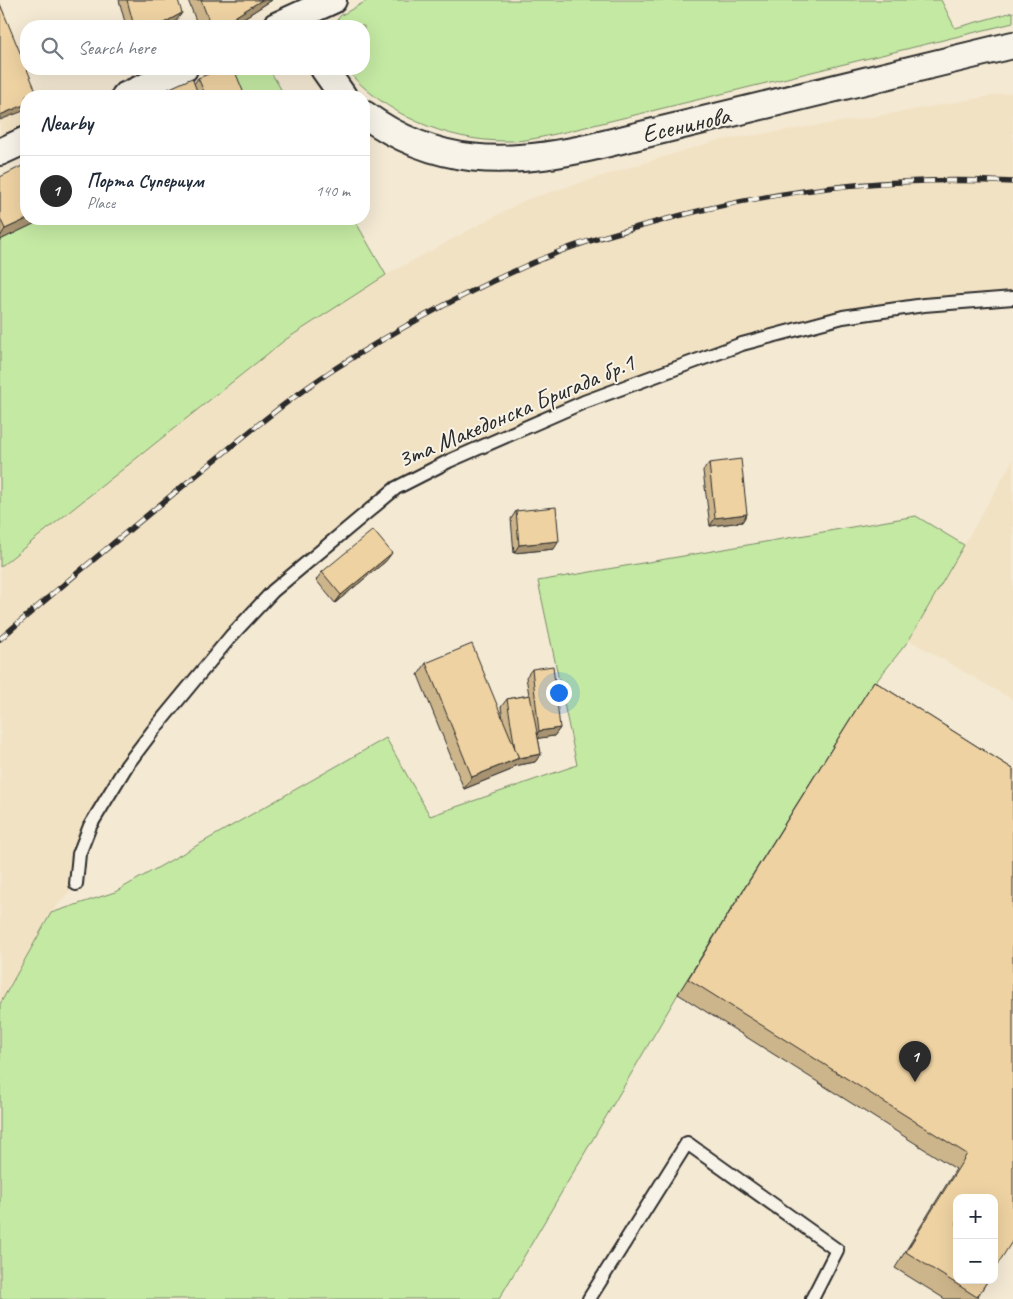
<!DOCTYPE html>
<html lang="en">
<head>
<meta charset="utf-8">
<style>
  body { margin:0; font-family:Caveat,sans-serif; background:#f6f6f7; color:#1f2937 }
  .controls { position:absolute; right:15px; bottom:15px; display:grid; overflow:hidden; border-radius:10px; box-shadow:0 5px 20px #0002 }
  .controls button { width:45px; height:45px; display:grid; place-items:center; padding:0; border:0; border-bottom:1px solid #e0e1e3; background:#fff; color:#1f2937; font:25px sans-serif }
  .you { position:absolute; left:558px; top:692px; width:18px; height:18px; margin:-12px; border:4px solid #fff; border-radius:50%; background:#1a73e8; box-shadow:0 0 0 8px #1a73e833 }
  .badge { display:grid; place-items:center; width:32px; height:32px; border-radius:50%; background:#2b2b2b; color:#fff; font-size:16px; font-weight:700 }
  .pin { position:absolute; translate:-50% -41px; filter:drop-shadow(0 1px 2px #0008) }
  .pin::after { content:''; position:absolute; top:26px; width:18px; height:15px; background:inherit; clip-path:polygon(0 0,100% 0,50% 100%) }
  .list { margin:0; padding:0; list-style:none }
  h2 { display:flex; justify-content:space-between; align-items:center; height:65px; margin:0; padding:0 20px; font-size:21px }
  h2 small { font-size:16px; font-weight:400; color:#747a83 }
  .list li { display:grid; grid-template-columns:32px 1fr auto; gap:15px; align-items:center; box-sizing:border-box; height:70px; padding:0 20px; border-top:1px solid #e0e1e3 }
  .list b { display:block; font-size:19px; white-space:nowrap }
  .list p { margin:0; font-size:16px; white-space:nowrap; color:#747a83 }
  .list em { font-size:16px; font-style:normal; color:#747a83 }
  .icon { flex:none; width:28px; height:28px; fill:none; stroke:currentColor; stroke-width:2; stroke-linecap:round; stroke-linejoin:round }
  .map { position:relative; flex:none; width:1013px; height:1299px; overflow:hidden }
  .search { position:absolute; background:#fff; box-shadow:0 5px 20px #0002; left:20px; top:20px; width:350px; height:55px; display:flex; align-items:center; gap:12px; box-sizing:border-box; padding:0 18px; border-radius:20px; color:#747a83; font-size:19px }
  .panel { position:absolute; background:#fff; box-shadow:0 5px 20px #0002; left:20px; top:90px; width:350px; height:135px; border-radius:20px }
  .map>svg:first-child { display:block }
  .built { fill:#f2e2c4 }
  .green { fill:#c4e9a3; stroke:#788a67 }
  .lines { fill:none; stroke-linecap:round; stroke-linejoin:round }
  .lane-casing { stroke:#2b2b2b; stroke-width:16 }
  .street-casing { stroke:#2b2b2b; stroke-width:30 }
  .lane { stroke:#f7f3e8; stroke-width:12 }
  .street { stroke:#f7f3e8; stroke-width:26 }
  .rail-casing { stroke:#2b2b2b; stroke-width:5.5 }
  .rail { stroke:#f7f3e8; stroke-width:4; stroke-dasharray:11; stroke-linecap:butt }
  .wall { fill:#cdb58b; stroke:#2b2b2b }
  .shaded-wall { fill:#a79371; stroke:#2b2b2b }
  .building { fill:#eed2a2; stroke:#2b2b2b }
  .labels { text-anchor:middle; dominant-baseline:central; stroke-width:4; stroke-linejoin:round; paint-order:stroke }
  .street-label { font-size:25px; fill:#2b2b2b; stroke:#f7f3e8 }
</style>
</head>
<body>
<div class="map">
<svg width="1013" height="1299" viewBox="0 0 1013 1299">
  <rect width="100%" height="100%" fill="#f4e9d3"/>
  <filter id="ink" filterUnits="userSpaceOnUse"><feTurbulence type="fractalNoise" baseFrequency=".02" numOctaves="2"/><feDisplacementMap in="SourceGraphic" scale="10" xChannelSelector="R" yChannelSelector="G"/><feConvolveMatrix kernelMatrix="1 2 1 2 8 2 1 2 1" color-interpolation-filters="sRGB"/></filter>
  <g filter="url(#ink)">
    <g class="built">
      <polygon points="0,0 36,96 26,96 26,129 0,139"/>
      <polygon points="1013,92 1013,298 843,317 584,402 396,488 311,559 192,685 90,826 76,884 51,913 0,1004 0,567 285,340 386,275 525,200 715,141 861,119"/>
      <polygon points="1013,460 1013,700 909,640"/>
    </g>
    <g class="green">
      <path d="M368,0H941L955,28L1013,12V23L565,132C545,136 526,142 505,141C446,141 384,114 346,69H364V26H333L340,16Z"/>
      <polygon points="235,69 269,69 285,96 236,96 227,72"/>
      <polygon points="44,219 354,219 386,275 285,340 0,567 0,240"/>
      <polygon points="916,516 964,545 909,640 864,697 678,994 499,1299 0,1299 0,1004 51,913 115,892 386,738 430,816 577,765 538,581"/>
    </g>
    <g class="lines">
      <defs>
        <g id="lane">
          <polyline points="76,884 79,854 90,826 127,765 155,728 231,636 273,591 396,488 449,461 584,402 742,344 843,317 924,305 1013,298"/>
          <polyline points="589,1299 687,1143 837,1250 812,1299"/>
        </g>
        <g id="street">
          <polyline points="276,26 333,0"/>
          <polyline points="324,69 343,96"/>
          <polyline points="125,96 184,69"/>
          <path d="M364,114C436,167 508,166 592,147L1013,45"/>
          <polyline points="0,152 26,140"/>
        </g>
      </defs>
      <use href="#lane" class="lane-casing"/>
      <use href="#street" class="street-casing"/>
      <use href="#lane" class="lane"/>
      <use href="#street" class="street"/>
      <defs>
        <path id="rail" d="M0,639C63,584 129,530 194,477C241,439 286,400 336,368C407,323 482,283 561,251C589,240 619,232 649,224C767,190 890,176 1013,182"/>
      </defs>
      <use href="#rail" class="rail-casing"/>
      <use href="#rail" class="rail"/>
    </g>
    <g class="wall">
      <polygon points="119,0 178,0 176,21 166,26 126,26"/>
      <polygon points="188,0 272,0 231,26 198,26"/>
      <polygon points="198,78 245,96 163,96 168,89 194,84"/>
      <polygon points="0,177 26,219 0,240"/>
      <polygon points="709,463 747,514 742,522 710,526 703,471"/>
      <polygon points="516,511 554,549 514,553 511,519"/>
      <polygon points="386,561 335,603 316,580 322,572"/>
      <polygon points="426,663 503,719 501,707 507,699 529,695 526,677 532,669 560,728 554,736 538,738 541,754 535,762 514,766 511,770 464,789 418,675"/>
      <polygon points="874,681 1013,769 988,1280 976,1299 945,1299 895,1268 956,1169 678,994 864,697"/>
    </g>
    <g class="shaded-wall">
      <polygon points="262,0 272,0 231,26 220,26"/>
      <polygon points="182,13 176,21 166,26 158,26"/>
      <polygon points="26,104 26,110 0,120 0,115"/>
      <polygon points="27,219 44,219 0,240 0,237 5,229"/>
      <polygon points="747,514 742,522 710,526 715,518"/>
      <polygon points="559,541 554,549 514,553 519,545"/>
      <polygon points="392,553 386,561 335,603 341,595"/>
      <polygon points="560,728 554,736 534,739 539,731"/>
      <polygon points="541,754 535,762 514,766 511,770 464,789 472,777 517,759"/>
    </g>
    <g class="building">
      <polygon points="127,0 178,0 182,13 158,26 134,26"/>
      <polygon points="201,0 262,0 220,26 211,26"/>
      <polygon points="0,4 38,96 26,96 26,104 0,115"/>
      <polygon points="222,69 234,69 245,96 206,96 198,78"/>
      <polygon points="192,78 199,96 171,96 168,89"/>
      <polygon points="26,164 26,219 27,219 5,229 0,218 0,177"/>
      <polygon points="741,459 747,514 715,518 709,463"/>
      <polygon points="556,507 559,541 519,545 516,511"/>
      <polygon points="373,530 392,553 341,595 322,572"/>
      <polygon points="472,644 519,758 472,777 426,663"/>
      <polygon points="553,666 560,728 539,731 532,669"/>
      <polygon points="874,681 1013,769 1013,1240 994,1270 994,1198 957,1198 957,1280 988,1280 977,1297 906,1252 967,1154 688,979"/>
      <polygon points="530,695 541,754 519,758 515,749 507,699"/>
    </g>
  </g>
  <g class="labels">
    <g class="street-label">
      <text transform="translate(686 125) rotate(-13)">Есенинова</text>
      <text transform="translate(516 411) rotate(-23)">3та Македонска Бригада бр.1</text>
    </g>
  </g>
</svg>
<div class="controls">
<button>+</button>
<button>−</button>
</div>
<div class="you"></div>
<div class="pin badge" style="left:915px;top:1082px">1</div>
<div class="search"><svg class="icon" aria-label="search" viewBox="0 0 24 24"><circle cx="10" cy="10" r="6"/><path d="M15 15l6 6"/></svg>Search here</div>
<section class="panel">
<h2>Nearby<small></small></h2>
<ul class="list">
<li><span class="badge">1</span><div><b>Порта Супериум</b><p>Place</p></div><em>140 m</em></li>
</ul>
</section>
</div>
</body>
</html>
